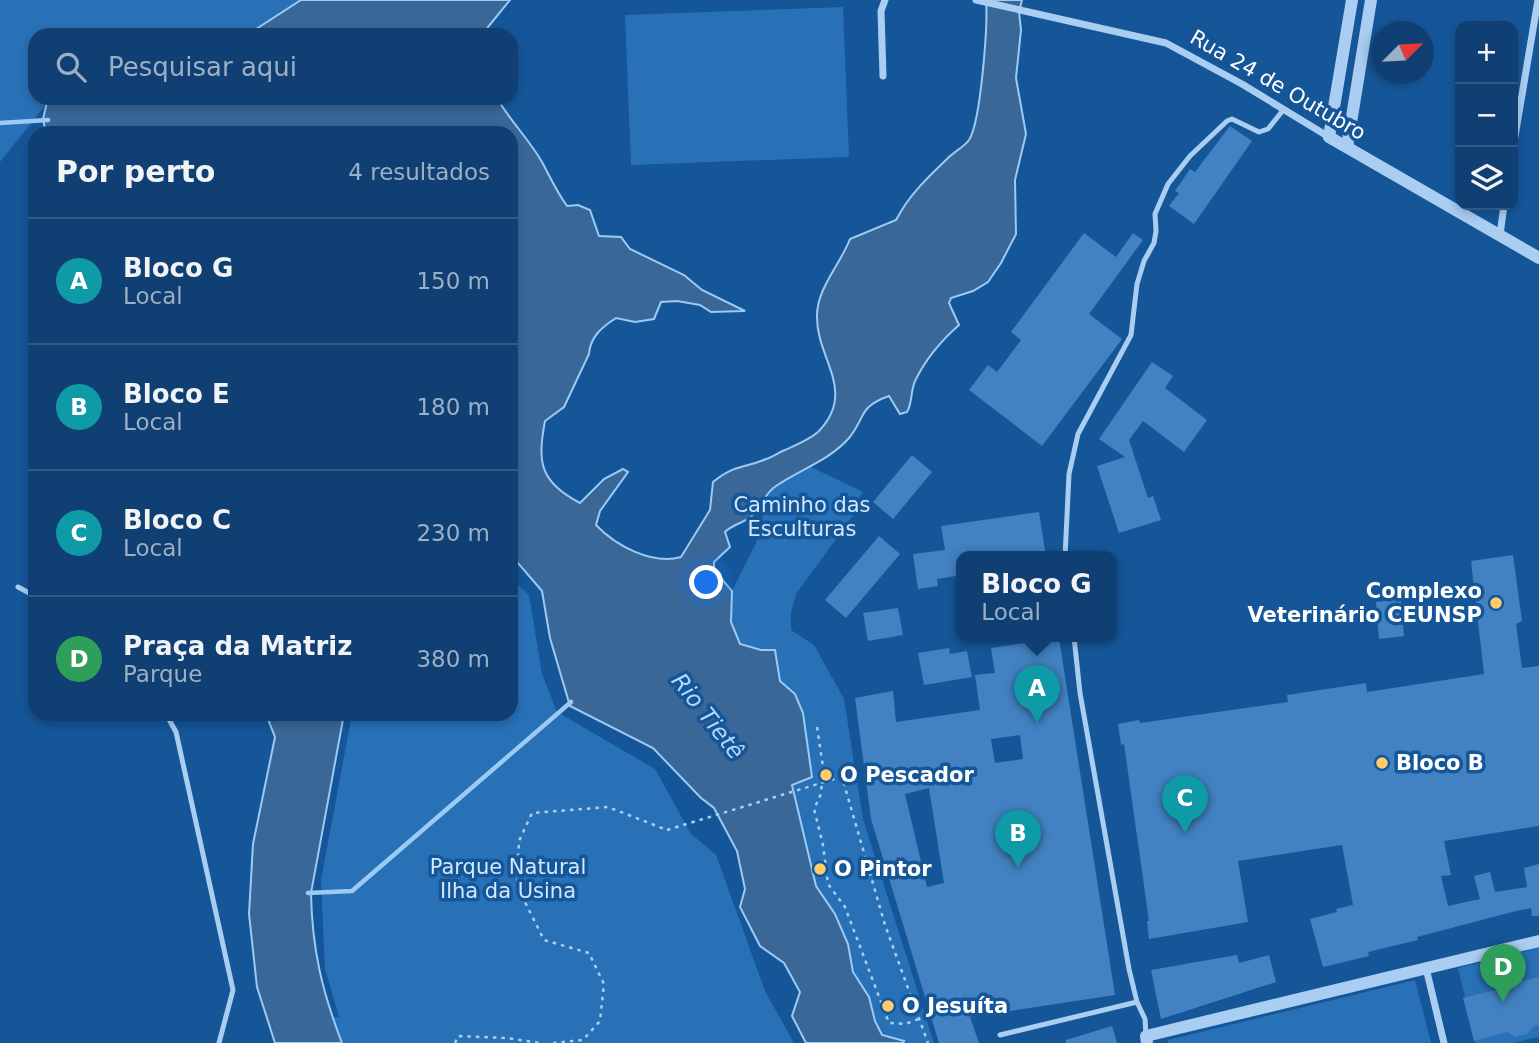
<!DOCTYPE html>
<html lang="pt">
<head>
<meta charset="utf-8">
<style>
  body { margin:0; font-family:"DejaVu Sans",sans-serif; background:#194778; color:#f1f3f6 }
  .controls { position:absolute; right:21px; top:21px; display:grid; overflow:hidden; border-radius:14px; box-shadow:0 4px 10px #0003 }
  .controls button { width:63px; height:63px; display:grid; place-items:center; padding:0; border:0; border-bottom:2px solid #305985; background:#104073; color:#f1f3f6; font:35px sans-serif }
  .compass { position:absolute; left:1371px; top:21px; width:63px; height:63px; border-radius:50%; background:#104073; box-shadow:0 4px 10px #0003; rotate:66deg }
  .you { position:absolute; left:707px; top:583px; width:24px; height:24px; margin:-18px; border:5px solid #fff; border-radius:50%; background:#1a73e8; box-shadow:0 0 0 10px #1a73e833 }
  .badge { display:grid; place-items:center; width:46px; height:46px; border-radius:50%; background:#ffcc6a; color:#fff; font-size:23px; font-weight:700 }
  .pin { position:absolute; translate:-50% -58px; filter:drop-shadow(0 2px 4px #0008) }
  .pin::after { content:''; position:absolute; top:37px; width:24px; height:21px; background:inherit; clip-path:polygon(0 0,100% 0,50% 100%) }
  .popup { position:absolute; left:956px; top:551px; width:161px; height:91px; box-sizing:border-box; display:grid; place-content:center; border-radius:14px; background:#104073; filter:drop-shadow(0 2px 5px #0005); font-size:23px; white-space:nowrap; color:#9cafc4 }
  .popup b { font-size:26px; color:#f1f3f6 }
  .popup::after { content:''; position:absolute; left:50%; top:100%; margin-left:-14px; border:14px solid transparent; border-top-color:#104073 }
  .list { margin:0; padding:0; list-style:none }
  h2 { display:flex; justify-content:space-between; align-items:center; height:91px; margin:0; padding:0 28px; font-size:30px }
  h2 small { font-size:23px; font-weight:400; color:#9cafc4 }
  .list li { display:grid; grid-template-columns:46px 1fr auto; gap:21px; align-items:center; box-sizing:border-box; height:126px; padding:0 28px; border-top:2px solid #305985 }
  .list b { display:block; font-size:26px; white-space:nowrap }
  .list p { margin:0; font-size:23px; white-space:nowrap; color:#9cafc4 }
  .list em { font-size:23px; font-style:normal; color:#9cafc4 }
  .icon { flex:none; width:38px; height:38px; fill:none; stroke:currentColor; stroke-width:2; stroke-linecap:round; stroke-linejoin:round }
  .map { position:relative; flex:none; width:1539px; height:1043px; overflow:hidden }
  .search { position:absolute; background:#104073; box-shadow:0 4px 10px #0003; left:28px; top:28px; width:490px; height:77px; display:flex; align-items:center; gap:18px; box-sizing:border-box; padding:0 24px; border-radius:21px; color:#9cafc4; font-size:26px }
  .panel { position:absolute; background:#104073; box-shadow:0 4px 10px #0003; left:28px; top:126px; width:490px; height:595px; border-radius:21px }
  .map>svg:first-child { display:block }
  .green { fill:#2871b7 }
  .water { fill:#396898; stroke:#9bcaf5; stroke-width:2 }
  .lines { fill:none; stroke-linecap:round; stroke-linejoin:round }
  .stream { stroke:#9bcaf5; stroke-width:4.5 }
  .building { fill:#4282c2; fill-rule:evenodd }
  .path { stroke:#a9cef2; stroke-width:2.5; stroke-dasharray:3.5 5; stroke-linecap:butt }
  .service { stroke:#a9cef2; stroke-width:5 }
  .minor { stroke:#a9cef2; stroke-width:7 }
  .tertiary { stroke:#a9cef2; stroke-width:12 }
  .path-bridge { stroke:#a9cef2; stroke-width:2.5; stroke-dasharray:3.5 5; stroke-linecap:butt }
  .poi-dot { fill:#ffcc6a; stroke:#155699; stroke-width:2.5 }
  .labels { text-anchor:middle; dominant-baseline:central; stroke-width:7; stroke-linejoin:round; paint-order:stroke }
  .street-label { font-size:21px; fill:#fff; stroke:#155699 }
  .park-label { font-size:21px; fill:#d0e7fd; stroke:#155699 }
  .poi-label { font-size:21px; font-weight:bold; fill:#fff; stroke:#155699; text-anchor:start }
  .water-label { font-size:23px; font-style:italic; fill:#b5d8f9; stroke:#155699 }
</style>
</head>
<body>
<div class="map">
<svg width="1539" height="1043" viewBox="0 0 1539 1043">
  <rect width="100%" height="100%" fill="#155699"/>
  <g class="green">
    <polygon points="0,0 301,0 253,31 242,35 35,35 35,98 48,98 47,103 0,162"/>
    <polygon points="843,7 849,157 631,165 625,15"/>
    <polygon points="809,466 863,492 858,499 855,513 796,594 791,612 791,630 814,645 844,699 863,819 934,1043 903,1043 904,1040 882,1035 875,1021 869,997 853,972 848,944 835,914 816,886 792,784 812,776 803,712 795,694 780,681 775,650 761,650 741,645 731,622 732,591 756,543 762,520 763,498 774,487"/>
    <polygon points="511,578 529,595 542,674 557,712 655,769 691,834 716,855 765,991 794,1043 342,1043 332,1017 339,1017 325,969 321,880 352,714 511,714"/>
    <polygon points="1539,948 1539,1037 1512,1043 1476,1043 1458,968"/>
    <polygon points="1415,980 1431,1043 1168,1043 1168,1040"/>
  </g>
  <g class="water">
    <polygon points="301,0 510,0 488,27 487,35 242,35 253,31"/>
    <path d="M986,0H1022L1019,12L1021,30L1016,78L1026,134L1015,180L1016,234L1001,263L988,282L973,291L951,298L949,303L959,325C942,340 926,359 916,379C910,390 913,402 907,412L900,414L889,396C858,407 866,417 849,438C830,460 799,470 776,486C765,493 764,502 756,512C749,522 734,523 725,532L730,547L714,562V570L732,591L731,622L740,644L761,650H775L780,681L795,694L803,713L812,777L792,785L816,886L835,914L848,944L853,972L869,997L875,1021L882,1035L904,1041L903,1043H806L792,1016L800,992L784,963L760,946L740,907L745,889L737,851L714,808L701,798L653,748L570,706L550,638L542,591L511,555V133H46L43,119L48,98H497C510,121 529,139 542,162C550,177 557,192 567,206L578,205L590,210L599,236L621,237L630,249L684,275L702,290L745,311L711,312L700,305L677,301L661,302L654,319L635,322L616,318C602,327 590,337 589,354L564,407L545,421C537,463 540,482 580,503L604,479L623,469L628,472L600,511L596,525C616,546 652,565 681,557L710,510L713,482C735,464 743,469 766,459C773,457 779,452 785,450C796,445 809,440 818,432C858,391 816,359 817,316C817,288 840,265 850,239L896,220C909,195 928,177 948,158C954,152 964,147 969,140C981,121 988,24 986,0Z"/>
    <path d="M266,714H344L311,893C312,949 322,991 342,1043H275L257,987L249,914L253,844L275,737Z"/>
  </g>
  <g class="lines">
    <g class="stream">
      <polyline points="0,123 48,120"/>
      <polyline points="308,893 352,891 571,702"/>
    </g>
  </g>
  <g class="building">
    <polygon points="1230,126 1252,141 1194,224 1169,206 1179,193 1175,191 1190,169 1195,172"/>
    <polygon points="1084,233 1116,257 1133,233 1143,240 1089,314 1122,339 1042,446 969,390 988,365 997,372 1021,340 1011,332"/>
    <polygon points="1152,362 1173,376 1165,388 1207,420 1184,452 1143,421 1129,440 1148,498 1153,496 1161,520 1119,533 1097,466 1125,457 1099,439"/>
    <polygon points="912,455 932,472 893,519 873,502"/>
    <polygon points="1039,512 1046,557 962,557 962,575 937,579 938,586 918,589 913,554 945,550 941,526"/>
    <polygon points="879,536 900,554 846,618 825,600"/>
    <polygon points="1513,555 1522,621 1516,624 1522,668 1539,666 1539,826 1444,841 1451,875 1441,876 1448,906 1480,899 1474,876 1490,872 1495,892 1527,887 1524,868 1539,864 1539,916 1532,916 1531,908 1516,911 1417,937 1418,940 1368,952 1369,956 1323,967 1310,919 1337,912 1336,909 1353,905 1342,845 1238,861 1248,922 1149,939 1147,921 1149,921 1124,744 1121,745 1118,724 1139,720 1140,723 1288,702 1287,695 1366,683 1367,692 1484,674 1471,561"/>
    <polygon points="1401,599 1404,636 1379,639 1376,602"/>
    <polygon points="898,608 903,635 868,641 863,613"/>
    <path d="M1059,638L1115,995L970,1017L979,1043H939L871,819L855,698L893,691L896,722L980,710L975,675L995,673L991,648ZM1020,735L1023,759L995,763L991,739ZM929,788L944,883L927,887L905,794Z"/>
    <polygon points="949,648 950,654 967,651 972,677 924,685 918,653"/>
    <polygon points="1237,955 1239,963 1269,955 1276,982 1161,1019 1151,970"/>
    <polygon points="1539,977 1539,1025 1534,1026 1527,1034 1515,1037 1507,1032 1474,1041 1463,998 1495,990 1500,983 1516,979 1523,981"/>
    <polygon points="1112,1026 1117,1043 1066,1043 1066,1040"/>
  </g>
  <g class="lines">
    <g class="path">
      <polyline points="817,727 823,767 821,794 814,809 823,845 828,884 845,907 889,1023 905,1024 919,1019"/>
      <polyline points="831,780 842,777 885,925 928,1043"/>
      <polyline points="455,1043 458,1036 506,1038 541,1043"/>
      <polyline points="553,1043 583,1040 600,1021 604,984 589,953 544,940 517,886 519,841 532,813 608,807 667,830"/>
    </g>
    <g class="service">
      <polyline points="1065,557 1069,474 1078,434 1131,335 1137,284 1144,261 1154,243 1156,231 1155,214 1168,184 1190,156 1227,121 1232,119 1259,132 1268,129 1284,109"/>
      <polyline points="18,587 35,596"/>
      <polyline points="1074,637 1080,693 1129,969 1137,1002 1145,1019 1146,1036"/>
      <polyline points="166,714 176,732 233,990 219,1043"/>
      <polyline points="1000,1035 1137,1002"/>
    </g>
    <g class="minor">
      <polyline points="976,0 1166,43 1242,84 1329,137"/>
      <polyline points="883,76 881,11 885,0"/>
      <polyline points="1513,148 1538,0"/>
      <polyline points="1500,235 1504,205"/>
      <polyline points="1426,968 1444,1043"/>
    </g>
    <g class="tertiary">
      <polyline points="1352,0 1329,137 1539,258"/>
      <polyline points="1347,147 1371,0"/>
      <polyline points="1147,1043 1146,1036 1539,941"/>
    </g>
    <polyline class="path-bridge" points="667,830 831,780"/>
  </g>
  <g class="poi-dot">
    <circle cx="1496" cy="603" r="7"/>
    <circle cx="1382" cy="763" r="7"/>
    <circle cx="826" cy="775" r="7"/>
    <circle cx="820" cy="869" r="7"/>
    <circle cx="888" cy="1006" r="7"/>
  </g>
  <g class="labels">
    <g class="street-label">
      <text transform="translate(1278 85) rotate(30)">Rua 24 de Outubro</text>
    </g>
    <g class="park-label">
      <text x="802" y="505">Caminho das<tspan x="802" dy="24">Esculturas</tspan></text>
      <text x="508" y="867">Parque Natural<tspan x="508" dy="24">Ilha da Usina</tspan></text>
    </g>
    <g class="poi-label">
      <text x="1482" y="591" text-anchor="end">Complexo<tspan x="1482" dy="24">Veterinário CEUNSP</tspan></text>
      <text x="1396" y="763">Bloco B</text>
      <text x="840" y="775">O Pescador</text>
      <text x="834" y="869">O Pintor</text>
      <text x="902" y="1006">O Jesuíta</text>
    </g>
    <g class="water-label">
      <text transform="translate(708 716) rotate(52)">Rio Tietê</text>
    </g>
  </g>
</svg>
<div class="controls">
<button>+</button>
<button>−</button>
<button><svg class="icon" aria-label="layers" viewBox="0 0 24 24"><path d="M12 4l9 5-9 5-9-5zM3 14l9 5 9-5"/></svg></button>
</div>
<svg class="compass" viewBox="-18 -18 36 36"><path d="M0-13l5 13h-10z" fill="#e53935"/><path d="M0 13l5-13h-10z" fill="#9cafc4"/></svg>
<div class="you"></div>
<div class="pin badge" style="left:1037px;top:723px;background:#0f9aa8">A</div>
<div class="popup"><b>Bloco G</b>Local</div>
<div class="pin badge" style="left:1018px;top:868px;background:#0f9aa8">B</div>
<div class="pin badge" style="left:1185px;top:833px;background:#0f9aa8">C</div>
<div class="pin badge" style="left:1503px;top:1002px;background:#2e9e5b">D</div>
<div class="search"><svg class="icon" aria-label="search" viewBox="0 0 24 24"><circle cx="10" cy="10" r="6"/><path d="M15 15l6 6"/></svg>Pesquisar aqui</div>
<section class="panel">
<h2>Por perto<small>4 resultados</small></h2>
<ul class="list">
<li><span class="badge" style="background:#0f9aa8">A</span><div><b>Bloco G</b><p>Local</p></div><em>150 m</em></li>
<li><span class="badge" style="background:#0f9aa8">B</span><div><b>Bloco E</b><p>Local</p></div><em>180 m</em></li>
<li><span class="badge" style="background:#0f9aa8">C</span><div><b>Bloco C</b><p>Local</p></div><em>230 m</em></li>
<li><span class="badge" style="background:#2e9e5b">D</span><div><b>Praça da Matriz</b><p>Parque</p></div><em>380 m</em></li>
</ul>
</section>
</div>
</body>
</html>
